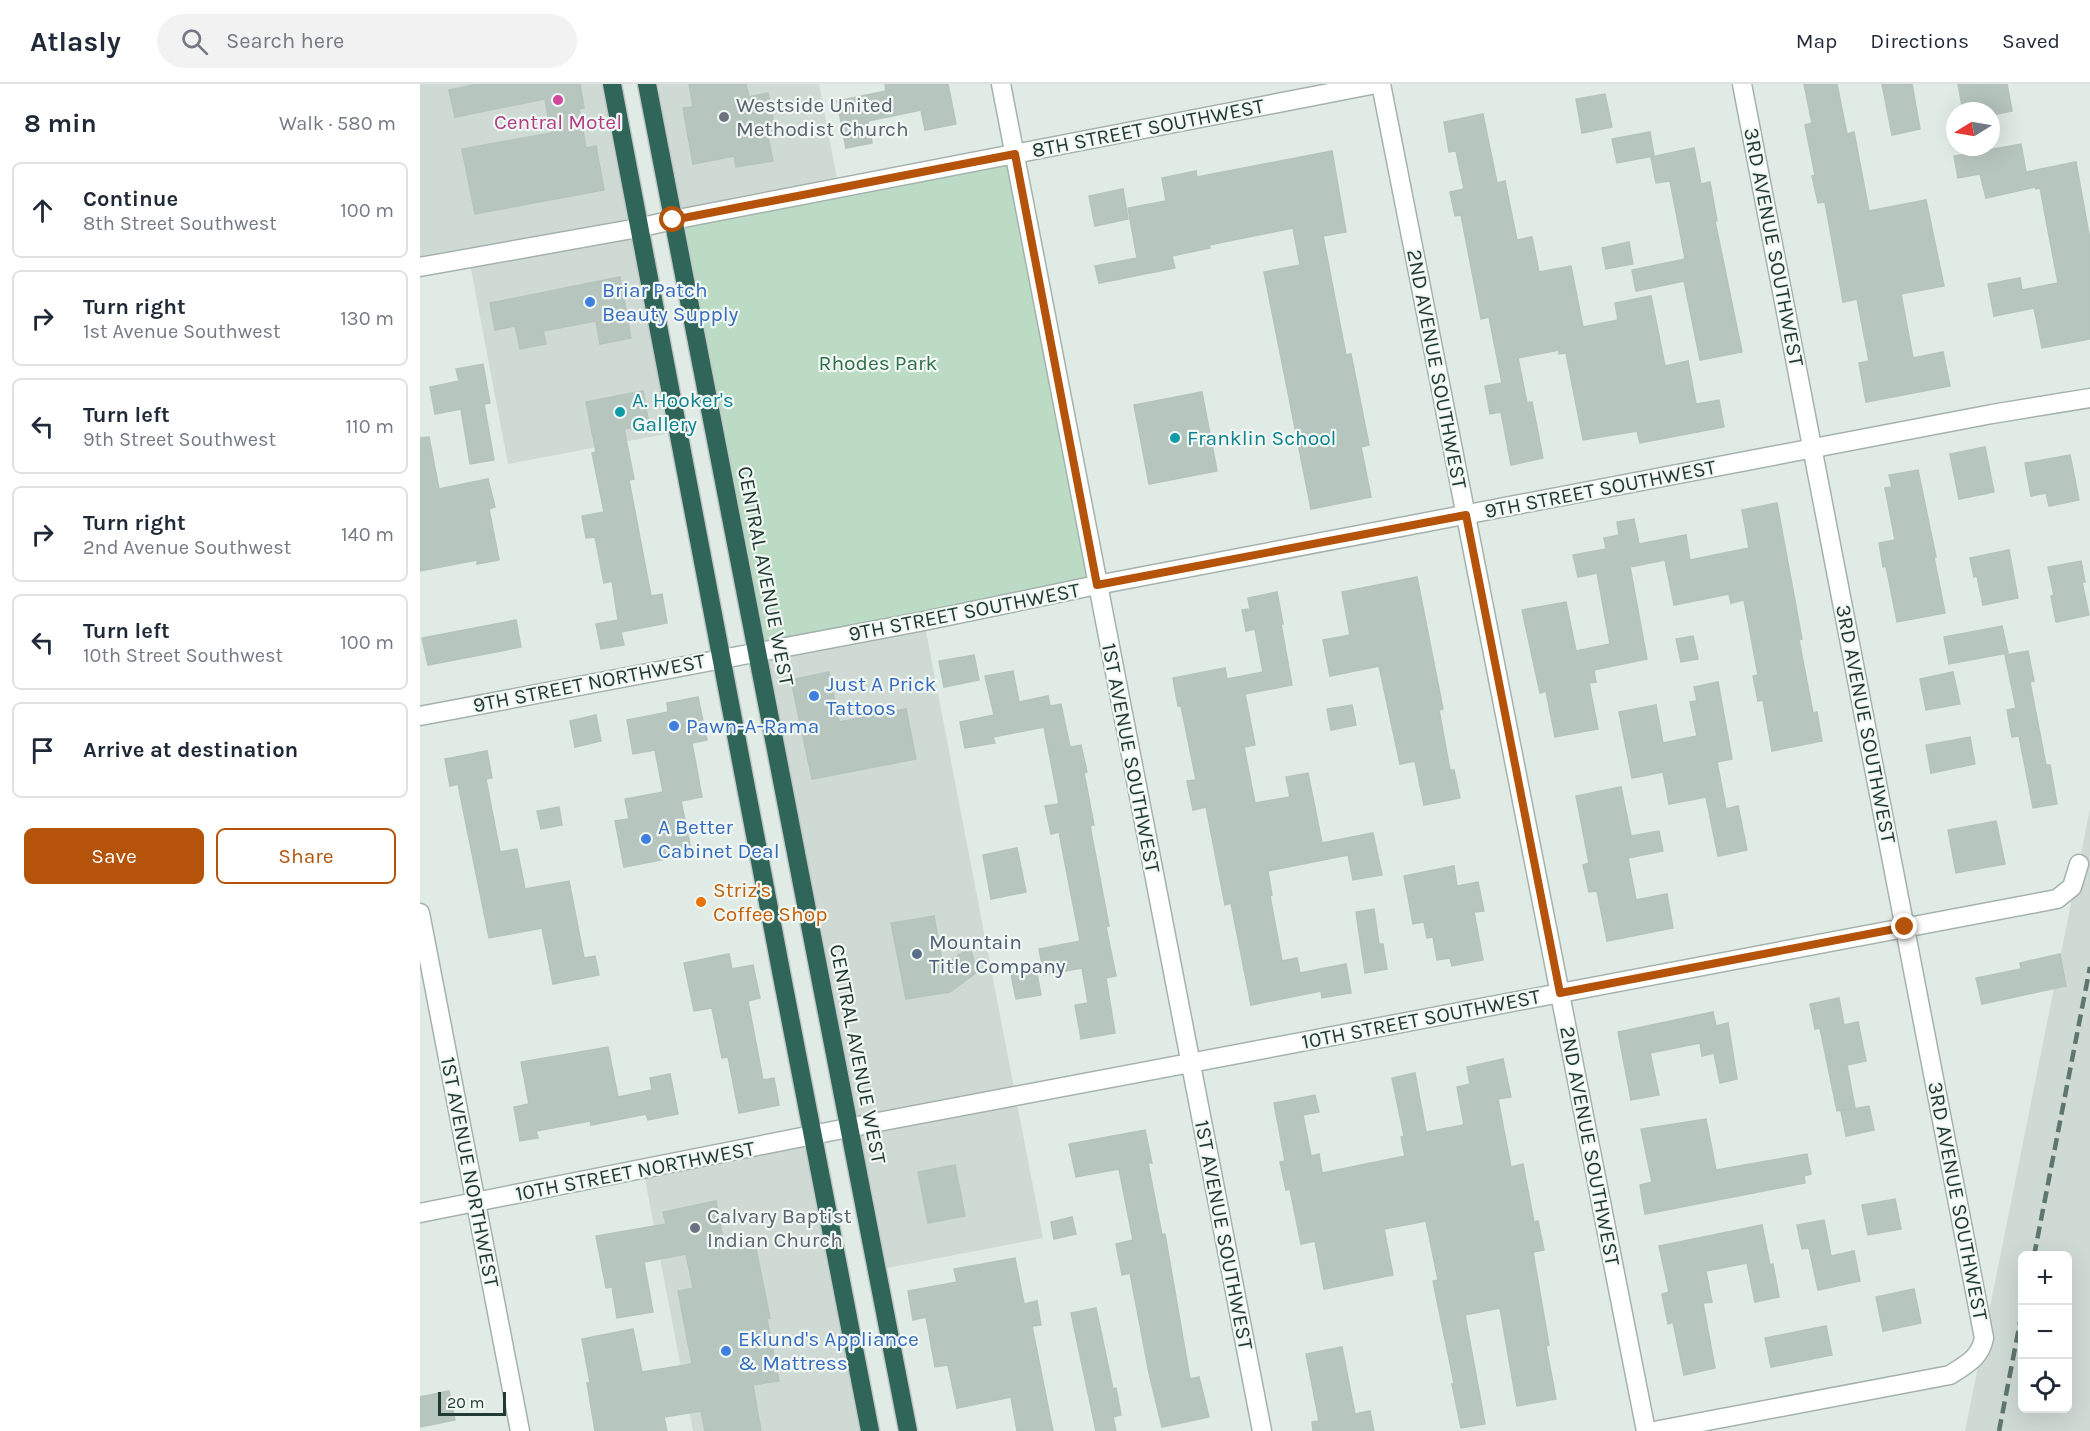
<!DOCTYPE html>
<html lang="en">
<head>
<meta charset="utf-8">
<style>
  body { margin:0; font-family:Karla,sans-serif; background:#f2f2f3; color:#1f2937 }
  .controls { position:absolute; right:18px; bottom:18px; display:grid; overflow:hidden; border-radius:9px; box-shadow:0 6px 24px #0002 }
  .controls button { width:54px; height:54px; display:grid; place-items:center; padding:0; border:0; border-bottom:2px solid #e0e1e3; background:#fff; color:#1f2937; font:30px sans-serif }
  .compass { position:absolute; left:1526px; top:18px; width:54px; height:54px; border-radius:50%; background:#fff; box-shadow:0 6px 24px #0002; rotate:259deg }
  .scale { position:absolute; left:18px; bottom:15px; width:68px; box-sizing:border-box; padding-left:6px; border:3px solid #233a34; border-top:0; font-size:16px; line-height:21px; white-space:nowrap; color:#233a34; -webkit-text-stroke:4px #f1f8f4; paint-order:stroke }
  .stop { position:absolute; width:18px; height:18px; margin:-14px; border:4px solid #b45309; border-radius:50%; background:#fff }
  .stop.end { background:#b45309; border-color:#fff; box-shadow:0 2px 6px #0008 }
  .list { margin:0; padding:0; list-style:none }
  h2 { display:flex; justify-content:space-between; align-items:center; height:78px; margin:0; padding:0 24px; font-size:26px }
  h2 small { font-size:20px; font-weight:400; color:#747a83 }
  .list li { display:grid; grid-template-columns:39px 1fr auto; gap:18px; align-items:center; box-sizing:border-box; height:96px; margin:0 12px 12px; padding:0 12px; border:2px solid #e0e1e3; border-radius:9px }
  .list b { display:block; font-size:22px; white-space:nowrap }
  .list p { margin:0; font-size:20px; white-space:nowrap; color:#747a83 }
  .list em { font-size:20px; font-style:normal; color:#747a83 }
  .actions { display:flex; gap:12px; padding:18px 24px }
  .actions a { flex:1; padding:14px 0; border:2px solid #b45309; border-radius:9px; text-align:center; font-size:21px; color:#b45309 }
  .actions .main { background:#b45309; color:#fff }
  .icon { flex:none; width:33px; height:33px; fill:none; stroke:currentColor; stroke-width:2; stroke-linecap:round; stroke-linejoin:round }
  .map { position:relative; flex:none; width:1670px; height:1347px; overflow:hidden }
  header { display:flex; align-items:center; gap:36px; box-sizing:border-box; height:84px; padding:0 30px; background:#fff; border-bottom:2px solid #e0e1e3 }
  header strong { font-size:28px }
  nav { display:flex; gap:33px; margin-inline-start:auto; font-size:21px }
  .search { width:420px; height:54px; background:#f2f2f3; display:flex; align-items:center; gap:15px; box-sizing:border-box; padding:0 21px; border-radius:33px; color:#747a83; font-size:22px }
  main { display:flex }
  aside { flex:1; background:#fff }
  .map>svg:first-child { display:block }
  .built { fill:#d0dad5; fill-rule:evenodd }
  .green { fill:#bbdbc4 }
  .building { fill:#b7c5bf; stroke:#b4c4bd; stroke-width:1.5 }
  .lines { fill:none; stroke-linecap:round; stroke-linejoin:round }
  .minor-casing { stroke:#a4b2ad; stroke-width:21 }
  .highway-casing { stroke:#c1c8c6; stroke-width:21 }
  .minor { stroke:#fff; stroke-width:18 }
  .highway { stroke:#306559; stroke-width:18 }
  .rail { stroke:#5d766f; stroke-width:4.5; stroke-dasharray:12 6; stroke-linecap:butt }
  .route { stroke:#b45309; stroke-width:8 }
  .hotel-dot { fill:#d1479c; stroke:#f1f8f4; stroke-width:2 }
  .worship-dot { fill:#6b7280; stroke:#f1f8f4; stroke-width:2 }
  .shop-dot { fill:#3f7fe0; stroke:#f1f8f4; stroke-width:2 }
  .culture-dot { fill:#0f9aa8; stroke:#f1f8f4; stroke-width:2 }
  .food-dot { fill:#e8710a; stroke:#f1f8f4; stroke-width:2 }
  .service-dot { fill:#5c6f8a; stroke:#f1f8f4; stroke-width:2 }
  .labels { text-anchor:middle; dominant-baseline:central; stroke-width:4.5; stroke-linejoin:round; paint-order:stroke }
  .worship-label { font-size:21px; fill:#5b616d; stroke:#f1f8f4; text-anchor:start }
  .hotel-label { font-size:21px; fill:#b23c85; stroke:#f1f8f4 }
  .street-label { font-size:21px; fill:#233a34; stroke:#f1f8f4 }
  .shop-label { font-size:21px; fill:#366cbe; stroke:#f1f8f4; text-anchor:start }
  .park-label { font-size:21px; fill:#306e47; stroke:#f1f8f4 }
  .culture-label { font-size:21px; fill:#0d838f; stroke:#f1f8f4; text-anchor:start }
  .food-label { font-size:21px; fill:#c56008; stroke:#f1f8f4; text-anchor:start }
  .service-label { font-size:21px; fill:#4e5e75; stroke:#f1f8f4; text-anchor:start }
</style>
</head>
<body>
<header>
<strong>Atlasly</strong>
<div class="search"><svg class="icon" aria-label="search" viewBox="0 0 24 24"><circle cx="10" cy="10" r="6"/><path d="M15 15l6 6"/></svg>Search here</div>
<nav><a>Map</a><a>Directions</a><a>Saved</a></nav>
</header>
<main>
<aside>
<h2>8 min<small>Walk · 580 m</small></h2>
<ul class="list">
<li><svg class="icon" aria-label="ahead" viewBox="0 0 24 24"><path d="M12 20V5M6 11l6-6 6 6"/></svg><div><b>Continue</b><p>8th Street Southwest</p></div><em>100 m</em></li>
<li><svg class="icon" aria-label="right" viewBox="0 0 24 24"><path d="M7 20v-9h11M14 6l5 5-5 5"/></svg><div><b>Turn right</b><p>1st Avenue Southwest</p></div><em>130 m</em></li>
<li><svg class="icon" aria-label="left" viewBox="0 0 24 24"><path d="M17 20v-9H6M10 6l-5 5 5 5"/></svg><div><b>Turn left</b><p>9th Street Southwest</p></div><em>110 m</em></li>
<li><svg class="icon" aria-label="right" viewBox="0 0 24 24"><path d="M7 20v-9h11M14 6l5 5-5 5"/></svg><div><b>Turn right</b><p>2nd Avenue Southwest</p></div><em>140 m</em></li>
<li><svg class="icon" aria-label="left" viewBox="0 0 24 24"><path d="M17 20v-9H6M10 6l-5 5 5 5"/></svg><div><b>Turn left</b><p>10th Street Southwest</p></div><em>100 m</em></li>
<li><svg class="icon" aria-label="arrive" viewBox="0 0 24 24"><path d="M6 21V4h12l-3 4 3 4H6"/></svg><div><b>Arrive at destination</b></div></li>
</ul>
<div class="actions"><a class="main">Save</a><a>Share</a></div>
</aside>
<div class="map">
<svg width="1670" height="1347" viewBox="0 0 1670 1347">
  <rect width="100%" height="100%" fill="#e1ebe6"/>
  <g class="built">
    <polygon points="0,0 192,0 256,348 88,380 49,175 0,183"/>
    <polygon points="227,0 399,0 419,105 253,136"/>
    <polygon points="504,537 623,1154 457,1186 338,568"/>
    <path d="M1670,725V1347H1545ZM1602,1172H1648V1324H1602Z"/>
    <polygon points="394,1051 450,1347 273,1347 223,1085"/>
  </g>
  <polygon class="green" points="595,70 677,501 338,568 253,136"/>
  <g class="building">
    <polygon points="58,0 160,0 164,24 159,25 166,64 176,62 184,106 55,130 42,65 131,49 125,15 35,33 29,6"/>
    <polygon points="269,0 326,0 329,13 348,9 355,46 347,48 353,77 316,83 314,72 273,80 263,24 273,23"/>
    <polygon points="465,0 528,0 536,40 505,46 501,26 448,37 452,59 426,64 417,17 466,7"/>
    <polygon points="1384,0 1417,0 1427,50 1434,48 1449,127 1506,116 1524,202 1481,210 1493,274 1523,268 1530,302 1446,318 1439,279 1449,277 1437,215 1423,218 1405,118 1398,119 1392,92 1395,91 1385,41 1392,39"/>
    <polygon points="1462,0 1492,0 1500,45 1472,51"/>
    <polygon points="1538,0 1587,0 1592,27 1571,31 1571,27 1543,27"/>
    <polygon points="1185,10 1192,43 1162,49 1156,15"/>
    <polygon points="1063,30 1077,99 1085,97 1097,156 1112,153 1119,188 1151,182 1163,243 1198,236 1195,219 1231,212 1245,282 1268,277 1276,320 1299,316 1304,343 1220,359 1217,347 1163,356 1146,269 1139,270 1139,266 1098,274 1107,319 1112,318 1123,374 1091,381 1081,328 1070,330 1065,302 1082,299 1069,233 1061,235 1041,131 1035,132 1030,108 1044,105 1036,67 1029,68 1024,38"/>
    <polygon points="1230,48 1234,72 1197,79 1192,55"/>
    <polygon points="1601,60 1606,88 1656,78 1670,156 1670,255 1622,264 1614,224 1574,232 1568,200 1600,194 1602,206 1638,199 1620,104 1616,105 1615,103 1566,114 1560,90 1538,94 1534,72"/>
    <polygon points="1274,64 1281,100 1290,98 1297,137 1295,137 1322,268 1280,276 1264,197 1216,207 1212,186 1265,175 1250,97 1236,99 1231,73"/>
    <polygon points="912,67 926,148 903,152 926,271 931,270 949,361 941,363 951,413 891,425 844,188 880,181 873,144 789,161 790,164 752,172 755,184 679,199 675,182 717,174 708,124 746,117 742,94 776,87 777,93"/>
    <polygon points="703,105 708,135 675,142 669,112"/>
    <polygon points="1209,158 1213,180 1186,185 1182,164"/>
    <polygon points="200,193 211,254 180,260 176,237 123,247 126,260 100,265 95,242 75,246 70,219"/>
    <polygon points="63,280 70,319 64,320 74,376 50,380 41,325 15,330 10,303 39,297 36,285"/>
    <polygon points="223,307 229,340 204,345 214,395 209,396 231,512 242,510 247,539 201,548 204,561 181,565 176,540 198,536 192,497 184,499 175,453 166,454 162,432 184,428 172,369 176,368 166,318"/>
    <polygon points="782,308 797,387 729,400 714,321"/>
    <polygon points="9,353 19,405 68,395 75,423 69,425 79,476 57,480 57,476 0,487 0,354"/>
    <polygon points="1565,363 1574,408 1539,415 1530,370"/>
    <polygon points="1650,371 1659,416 1629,422 1626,409 1611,412 1605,379"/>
    <polygon points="1498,386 1516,473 1514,473 1525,529 1477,538 1466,482 1463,483 1459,459 1475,456 1465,404 1472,403 1469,391"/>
    <polygon points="1357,419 1382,555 1379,556 1393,629 1397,628 1402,657 1352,667 1343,616 1338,617 1333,592 1338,591 1324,516 1311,519 1309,510 1254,521 1245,476 1210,483 1227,575 1174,586 1176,598 1169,599 1178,645 1135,653 1126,607 1120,609 1102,526 1146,518 1156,567 1190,560 1177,489 1158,493 1153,471 1186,465 1184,454 1199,451 1197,438 1214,435 1219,460 1266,451 1270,476 1329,464 1322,426"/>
    <polygon points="1589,466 1598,514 1563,521 1557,492 1554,493 1550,474"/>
    <polygon points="1661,477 1665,498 1662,498 1669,531 1636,538 1631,512 1634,511 1628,483"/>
    <polygon points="997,493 1023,625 1019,626 1030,686 1034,686 1040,714 1004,721 995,677 980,680 959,582 910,592 903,556 930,551 922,508"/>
    <polygon points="857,508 863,540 861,540 872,601 825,610 835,661 824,663 835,719 870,713 866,693 888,689 902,759 953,749 962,791 933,796 928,771 848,787 852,811 850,812 862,877 877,874 880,889 926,880 931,909 902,914 901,907 831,921 811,819 805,821 786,723 773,726 767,697 776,696 761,622 758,622 753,594 805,584 807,595 843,588 835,545 826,547 822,526 830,525 828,514"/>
    <polygon points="96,536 101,563 8,581 2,554"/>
    <polygon points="1582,542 1588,569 1529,580 1524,553"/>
    <polygon points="1273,552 1278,575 1261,578 1256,555"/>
    <polygon points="1608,567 1614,597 1610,598 1626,681 1630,681 1637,720 1613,724 1599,652 1592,653 1587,626 1596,624 1585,571"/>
    <polygon points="554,571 559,596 524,603 519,577"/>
    <polygon points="593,587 599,618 628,612 630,622 641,620 650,663 661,661 667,688 664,689 674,741 670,742 689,842 686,843 696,892 686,894 695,949 661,955 655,921 668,919 662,884 624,891 619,865 660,857 639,748 631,750 625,722 639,720 624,643 573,653 575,659 545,664 540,638 574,631 565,592"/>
    <polygon points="409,588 419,638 486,625 496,675 392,695 371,596"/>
    <polygon points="1533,588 1540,620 1506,626 1500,595"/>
    <polygon points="1298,598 1312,675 1297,678 1306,725 1318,722 1327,766 1298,772 1286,713 1249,720 1243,688 1212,694 1199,628 1236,621 1243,659 1277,652 1270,618 1277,617 1274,603"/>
    <polygon points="278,613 287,656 272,659 282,713 261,717 272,770 204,783 195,737 209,735 205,715 243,708 235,666 213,670 207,636 248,628 247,619"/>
    <polygon points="932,621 936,641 911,646 907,625"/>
    <polygon points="176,631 181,657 155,663 150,637"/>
    <polygon points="1550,653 1555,680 1511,689 1506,661"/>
    <polygon points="67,667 72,694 66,695 80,768 97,765 105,805 149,797 164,874 175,872 179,891 133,900 122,844 69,854 38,700 30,702 25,675"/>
    <polygon points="1201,703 1211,752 1239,747 1243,767 1208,774 1216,816 1247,810 1253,844 1187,857 1177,807 1169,808 1163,781 1169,779 1156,712"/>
    <polygon points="139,723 142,741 121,745 117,727"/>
    <polygon points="1576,737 1585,780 1536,789 1528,746"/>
    <polygon points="597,764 606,808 571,815 563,771"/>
    <polygon points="1034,782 1037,802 1058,798 1064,827 1054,828 1063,876 1032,882 1030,874 1017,876 1013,853 1007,854 1004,838 993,840 984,792"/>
    <polygon points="954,825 959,860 963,860 967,885 945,889 936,828"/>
    <polygon points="514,832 523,882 550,863 557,888 530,908 486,915 471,839"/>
    <polygon points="309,870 312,885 333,881 340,914 328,917 343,996 354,994 359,1021 319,1029 308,973 302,974 292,924 274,927 264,879"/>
    <polygon points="1640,870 1646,902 1562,920 1556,894 1601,885 1600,879"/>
    <polygon points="616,885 621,911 596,915 591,890"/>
    <polygon points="1419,914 1424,941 1438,938 1446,977 1427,981 1435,1024 1417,1027 1400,944 1395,945 1390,920"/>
    <polygon points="1293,928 1296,942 1308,939 1317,995 1300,999 1294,969 1282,972 1280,959 1230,969 1239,1011 1211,1016 1198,948"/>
    <polygon points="188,963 198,1013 232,1006 230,994 250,990 258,1030 228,1036 226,1030 171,1041 170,1037 116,1047 118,1054 100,1057 94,1023 109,1020 101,978"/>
    <polygon points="1083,975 1091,1013 1078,1015 1091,1083 1103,1080 1114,1138 1118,1137 1124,1166 1113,1168 1129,1261 1126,1262 1136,1315 1097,1322 1080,1224 1045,1231 1065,1340 1041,1344 1032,1300 1034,1299 1013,1197 1018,1196 1006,1137 964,1145 973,1191 904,1205 895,1157 881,1160 870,1105 866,1106 860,1078 865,1077 854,1019 895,1011 899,1028 883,1031 891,1072 899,1070 902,1089 985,1072 981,1053 984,1052 972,994 995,989 1006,1048 1044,1041 1037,1003 1050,1000 1047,983"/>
    <polygon points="1449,1022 1454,1046 1426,1052 1421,1027"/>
    <polygon points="1286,1035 1296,1086 1387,1070 1391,1090 1384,1092 1385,1099 1225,1130 1220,1101 1232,1098 1221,1045"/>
    <polygon points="725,1046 732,1079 728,1079 742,1151 745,1150 770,1295 779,1293 789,1333 742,1343 729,1289 710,1189 702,1191 696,1160 713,1156 699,1085 656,1093 649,1060"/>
    <polygon points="535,1081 545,1132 508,1139 498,1088"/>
    <polygon points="1475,1115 1481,1145 1448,1151 1442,1121"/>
    <polygon points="296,1117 305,1166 335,1160 350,1234 347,1235 359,1297 333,1301 341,1347 285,1347 281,1327 244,1333 247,1347 175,1347 167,1299 170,1299 162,1255 213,1245 222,1288 272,1280 258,1207 273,1204 266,1170 224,1178 233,1228 197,1234 192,1203 186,1204 176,1152 246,1140 243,1128"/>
    <polygon points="652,1133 656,1150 634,1155 631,1138"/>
    <polygon points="1404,1136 1411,1172 1434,1167 1440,1197 1398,1206 1389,1164 1382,1165 1377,1141"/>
    <polygon points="1342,1141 1350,1181 1353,1180 1359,1213 1335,1218 1327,1179 1286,1187 1292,1218 1283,1219 1295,1284 1264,1291 1253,1238 1248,1240 1242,1210 1249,1208 1239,1162"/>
    <polygon points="595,1174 604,1220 617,1217 621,1241 612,1242 633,1347 597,1347 591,1313 537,1324 528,1281 515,1283 506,1233 493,1236 488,1207 537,1198 534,1185"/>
    <polygon points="1494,1205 1501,1239 1463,1247 1456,1213"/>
    <polygon points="676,1224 693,1305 696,1304 701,1331 693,1333 696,1347 676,1347 651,1229"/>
    <polygon points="1406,1242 1412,1271 1351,1283 1345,1254"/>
    <polygon points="922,1263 935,1330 950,1327 954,1347 893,1347 892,1338 899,1337 886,1270"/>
    <polygon points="29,1307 35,1336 0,1343 0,1313"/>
  </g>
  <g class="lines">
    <defs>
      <g id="minor">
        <polyline points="581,0 842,1347"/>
        <polyline points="961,0 1226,1347"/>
        <polyline points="0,183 218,144 253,136 956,0"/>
        <polyline points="0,632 504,537 677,501 1572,330 1670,314"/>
        <polyline points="0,829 100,1347"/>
        <polyline points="0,1129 458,1038 1637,815 1652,803 1659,780"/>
        <path d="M1234,1347L1530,1291C1547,1280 1560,1274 1564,1254L1322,0"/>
      </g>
      <g id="highway">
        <path d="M192,0C274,450 364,898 450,1347"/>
        <polyline points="227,0 488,1347"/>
      </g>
    </defs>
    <use href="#minor" class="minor-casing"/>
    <use href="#highway" class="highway-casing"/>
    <use href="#minor" class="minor"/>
    <use href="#highway" class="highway"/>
    <g class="rail">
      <polyline points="1614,1172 1670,883"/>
      <polyline points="1579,1347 1602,1228"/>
    </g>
  </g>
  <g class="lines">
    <polyline class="route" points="253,136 595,70 677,501 1046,431 1140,909 1485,843"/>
  </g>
  <circle class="hotel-dot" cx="138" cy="16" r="6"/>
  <g class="worship-dot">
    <circle cx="304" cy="33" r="6"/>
    <circle cx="275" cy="1144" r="6"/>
  </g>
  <g class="shop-dot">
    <circle cx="170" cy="218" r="6"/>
    <circle cx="394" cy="612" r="6"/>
    <circle cx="254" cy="642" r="6"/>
    <circle cx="226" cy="755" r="6"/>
    <circle cx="306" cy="1267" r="6"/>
  </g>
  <g class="culture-dot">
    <circle cx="200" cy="328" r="6"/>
    <circle cx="755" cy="354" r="6"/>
  </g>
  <circle class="food-dot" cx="281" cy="818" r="6"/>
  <circle class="service-dot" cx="497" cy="870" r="6"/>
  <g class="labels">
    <g class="worship-label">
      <text x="316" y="21">Westside United<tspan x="316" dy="24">Methodist Church</tspan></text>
      <text x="287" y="1132">Calvary Baptist<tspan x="287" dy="24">Indian Church</tspan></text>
    </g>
    <g class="hotel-label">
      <text x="138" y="38">Central Motel</text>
    </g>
    <g class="street-label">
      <text transform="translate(728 44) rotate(-11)">8TH STREET SOUTHWEST</text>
      <text transform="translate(1354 163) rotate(79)">3RD AVENUE SOUTHWEST</text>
      <text transform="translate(1017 285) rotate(79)">2ND AVENUE SOUTHWEST</text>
      <text transform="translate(1180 405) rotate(-11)">9TH STREET SOUTHWEST</text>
      <text transform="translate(346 492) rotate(79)">CENTRAL AVENUE WEST</text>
      <text transform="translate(544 528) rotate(-11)">9TH STREET SOUTHWEST</text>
      <text transform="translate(169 599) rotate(-11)">9TH STREET NORTHWEST</text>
      <text transform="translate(1446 640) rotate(79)">3RD AVENUE SOUTHWEST</text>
      <text transform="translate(711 674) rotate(79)">1ST AVENUE SOUTHWEST</text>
      <text transform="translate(1001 935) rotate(-11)">10TH STREET SOUTHWEST</text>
      <text transform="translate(438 970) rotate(79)">CENTRAL AVENUE WEST</text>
      <text transform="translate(1170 1062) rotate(79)">2ND AVENUE SOUTHWEST</text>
      <text transform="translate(215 1087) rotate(-11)">10TH STREET NORTHWEST</text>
      <text transform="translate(50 1088) rotate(79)">1ST AVENUE NORTHWEST</text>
      <text transform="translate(1538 1117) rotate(79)">3RD AVENUE SOUTHWEST</text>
      <text transform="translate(804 1151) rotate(79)">1ST AVENUE SOUTHWEST</text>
    </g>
    <g class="shop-label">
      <text x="182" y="206">Briar Patch<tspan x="182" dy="24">Beauty Supply</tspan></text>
      <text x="406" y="600">Just A Prick<tspan x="406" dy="24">Tattoos</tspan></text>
      <text x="266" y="642">Pawn-A-Rama</text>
      <text x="238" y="743">A Better<tspan x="238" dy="24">Cabinet Deal</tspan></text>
      <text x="318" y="1255">Eklund's Appliance<tspan x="318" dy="24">&amp; Mattress</tspan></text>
    </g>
    <g class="park-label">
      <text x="458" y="279">Rhodes Park</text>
    </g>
    <g class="culture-label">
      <text x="212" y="316">A. Hooker's<tspan x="212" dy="24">Gallery</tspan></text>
      <text x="767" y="354">Franklin School</text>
    </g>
    <g class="food-label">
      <text x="293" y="806">Striz's<tspan x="293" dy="24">Coffee Shop</tspan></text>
    </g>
    <g class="service-label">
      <text x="509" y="858">Mountain<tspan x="509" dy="24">Title Company</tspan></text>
    </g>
  </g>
</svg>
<div class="controls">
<button>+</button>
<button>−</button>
<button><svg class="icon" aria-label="locate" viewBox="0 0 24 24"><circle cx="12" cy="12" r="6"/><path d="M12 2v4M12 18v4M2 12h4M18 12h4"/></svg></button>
</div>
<svg class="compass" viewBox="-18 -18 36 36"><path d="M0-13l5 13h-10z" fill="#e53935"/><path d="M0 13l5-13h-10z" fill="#747a83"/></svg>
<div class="scale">20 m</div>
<div class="stop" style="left:253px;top:136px"></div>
<div class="stop end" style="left:1485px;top:843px"></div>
</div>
</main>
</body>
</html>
